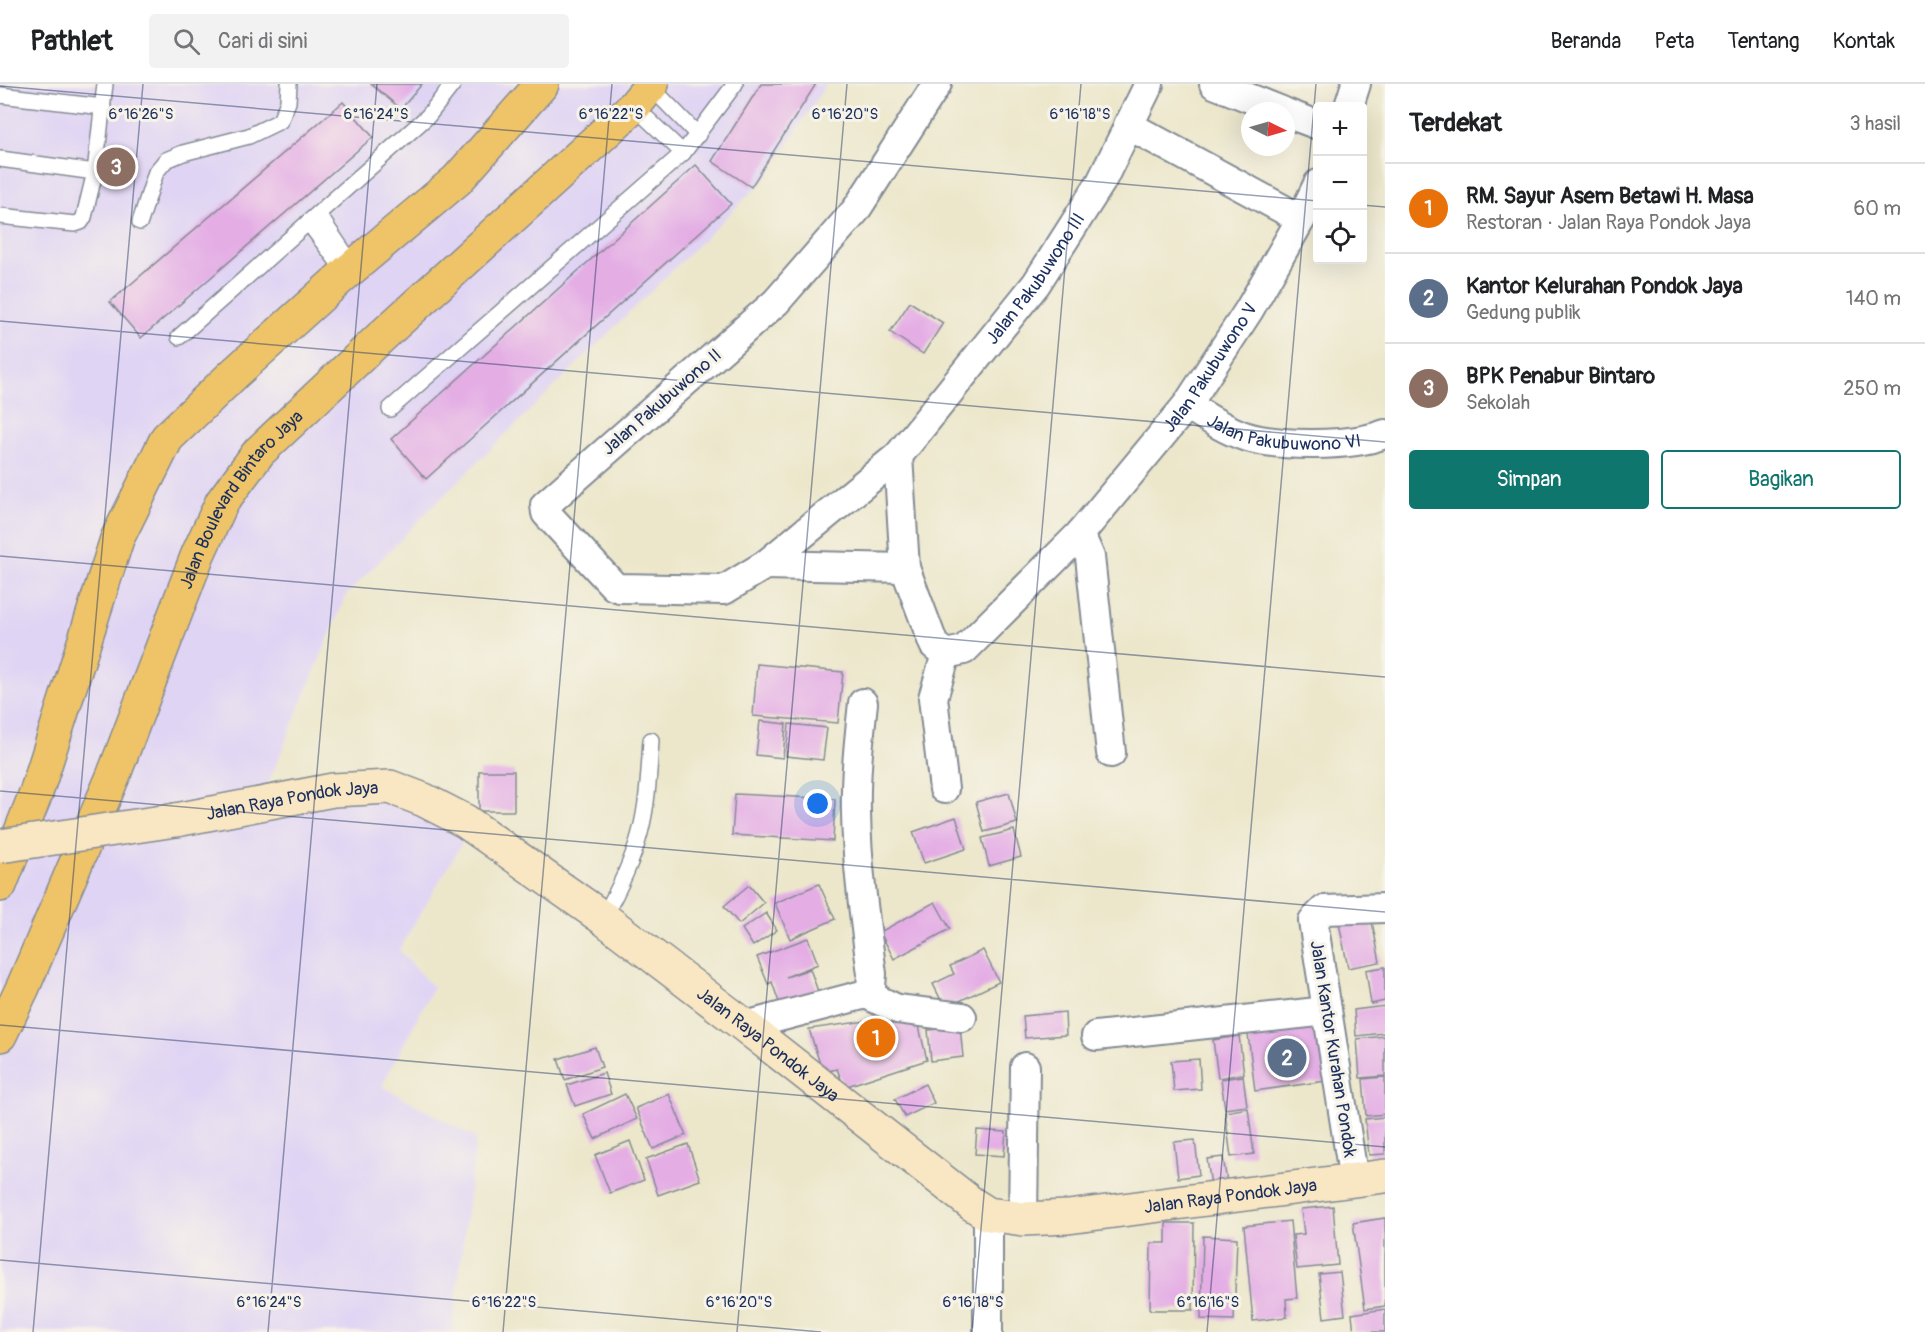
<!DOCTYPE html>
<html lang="id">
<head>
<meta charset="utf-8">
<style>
  body { margin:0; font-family:Pangolin,sans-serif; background:#f2f2f2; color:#202124 }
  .controls { position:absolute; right:18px; top:18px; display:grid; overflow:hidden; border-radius:6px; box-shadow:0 6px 24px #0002 }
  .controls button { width:54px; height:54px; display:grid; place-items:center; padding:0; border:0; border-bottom:2px solid #e0e0e0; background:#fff; color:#202124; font:30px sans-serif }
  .compass { position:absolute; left:1241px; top:18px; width:54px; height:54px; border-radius:50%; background:#fff; box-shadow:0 6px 24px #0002; rotate:95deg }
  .you { position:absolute; left:818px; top:720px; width:21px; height:21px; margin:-15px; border:4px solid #fff; border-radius:50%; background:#1a73e8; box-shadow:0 0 0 9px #1a73e833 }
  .badge { display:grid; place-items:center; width:39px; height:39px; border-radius:50%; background:#0f766e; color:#fff; font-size:20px; font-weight:700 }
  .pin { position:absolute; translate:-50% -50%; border:3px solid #fff; box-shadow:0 2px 6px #0006 }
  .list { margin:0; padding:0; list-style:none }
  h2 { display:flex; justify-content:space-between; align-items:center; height:78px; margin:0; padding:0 24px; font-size:26px }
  h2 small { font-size:20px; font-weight:400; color:#757577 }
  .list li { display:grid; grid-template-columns:39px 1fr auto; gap:18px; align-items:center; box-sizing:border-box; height:90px; padding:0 24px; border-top:2px solid #e0e0e0 }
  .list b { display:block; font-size:22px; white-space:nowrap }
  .list p { margin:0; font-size:20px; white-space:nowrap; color:#757577 }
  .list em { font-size:20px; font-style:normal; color:#757577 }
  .actions { display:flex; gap:12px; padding:18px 24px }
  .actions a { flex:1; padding:14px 0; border:2px solid #0f766e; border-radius:6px; text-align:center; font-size:21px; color:#0f766e }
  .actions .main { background:#0f766e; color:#fff }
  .icon { flex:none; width:33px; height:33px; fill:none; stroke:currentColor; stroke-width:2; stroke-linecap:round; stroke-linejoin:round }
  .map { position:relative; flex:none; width:1385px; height:1248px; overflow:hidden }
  header { display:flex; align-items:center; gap:36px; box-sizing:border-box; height:84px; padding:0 30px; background:#fff; border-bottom:2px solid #e0e0e0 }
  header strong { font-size:28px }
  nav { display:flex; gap:33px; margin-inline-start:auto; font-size:21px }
  .search { width:420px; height:54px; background:#f2f2f2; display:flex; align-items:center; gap:15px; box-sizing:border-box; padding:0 21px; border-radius:6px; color:#757577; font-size:22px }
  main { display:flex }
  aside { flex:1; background:#fff }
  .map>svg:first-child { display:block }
  .built { fill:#e0d4f4 }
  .building { fill:#e4aee5 }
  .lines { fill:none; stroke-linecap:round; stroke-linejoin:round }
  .service-casing { stroke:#848b94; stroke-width:18 }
  .minor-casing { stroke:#848b94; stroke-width:32 }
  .secondary-casing { stroke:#848b94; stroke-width:36 }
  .primary-casing { stroke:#848b94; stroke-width:36 }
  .service { stroke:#fff; stroke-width:15 }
  .minor { stroke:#fff; stroke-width:28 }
  .secondary { stroke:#f9e7c3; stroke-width:33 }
  .primary { stroke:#efc469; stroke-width:33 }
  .secondary-bridge-casing { stroke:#848b94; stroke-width:36; stroke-linecap:butt }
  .secondary-bridge { stroke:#f9e7c3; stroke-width:33 }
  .ticks { fill:none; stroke:#1b2f5e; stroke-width:1.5; stroke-opacity:0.45 }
  .labels { text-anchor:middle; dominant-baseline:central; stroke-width:6; stroke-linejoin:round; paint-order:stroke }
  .street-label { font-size:18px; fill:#1b2f5e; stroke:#f7f3e8 }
  .ticks-label { font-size:15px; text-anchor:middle; fill:#1b2f5e; stroke:#f7f3e8; stroke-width:6; stroke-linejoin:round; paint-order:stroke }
</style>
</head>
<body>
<header>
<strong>Pathlet</strong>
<div class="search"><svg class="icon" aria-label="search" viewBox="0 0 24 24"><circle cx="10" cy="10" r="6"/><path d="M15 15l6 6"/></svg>Cari di sini</div>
<nav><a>Beranda</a><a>Peta</a><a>Tentang</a><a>Kontak</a></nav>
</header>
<main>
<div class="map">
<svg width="1385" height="1248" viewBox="0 0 1385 1248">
  <rect width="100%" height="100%" fill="#f7f3e8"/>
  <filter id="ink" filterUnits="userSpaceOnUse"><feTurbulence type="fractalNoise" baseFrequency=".0167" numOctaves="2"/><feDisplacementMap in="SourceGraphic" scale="12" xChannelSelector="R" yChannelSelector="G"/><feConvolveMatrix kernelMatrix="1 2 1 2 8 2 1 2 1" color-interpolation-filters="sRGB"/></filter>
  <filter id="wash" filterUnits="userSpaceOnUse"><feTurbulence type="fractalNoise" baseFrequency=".008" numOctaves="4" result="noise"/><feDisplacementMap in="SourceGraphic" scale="24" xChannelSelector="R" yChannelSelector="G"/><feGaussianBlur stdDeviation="1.35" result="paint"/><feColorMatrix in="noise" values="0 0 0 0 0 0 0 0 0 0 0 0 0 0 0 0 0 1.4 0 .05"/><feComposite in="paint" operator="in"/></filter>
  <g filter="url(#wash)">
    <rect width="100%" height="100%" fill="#ece7cb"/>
    <polygon class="built" points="0,0 826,0 767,93 440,415 346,511 268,700 356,695 478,732 399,866 433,904 382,1002 476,1054 452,1248 0,1248"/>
    <g id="blocks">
      <g class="building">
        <polygon points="371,0 422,0 401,25"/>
        <polygon points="761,0 816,0 751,103 712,77"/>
        <polygon points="343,18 373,53 141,254 110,218"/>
        <polygon points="696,81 731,120 426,395 391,355"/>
        <polygon points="910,218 943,239 923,270 890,248"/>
        <polygon points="757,580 843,588 838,639 753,632"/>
        <polygon points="760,637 786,640 783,674 756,671"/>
        <polygon points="789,640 827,644 823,676 786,672"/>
        <rect x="479" y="687" width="35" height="40"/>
        <polygon points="1009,709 1017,739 984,748 976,718"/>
        <polygon points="735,710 835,715 833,757 732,751"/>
        <polygon points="956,733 966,765 924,779 913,748"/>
        <polygon points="1014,746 1021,773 989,782 982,754"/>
        <polygon points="819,800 835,835 790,855 775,819"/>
        <polygon points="749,801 764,819 739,840 724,822"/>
        <polygon points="935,818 950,845 894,875 880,848"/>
        <polygon points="766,829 777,846 753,862 742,845"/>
        <polygon points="1371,833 1380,878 1348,884 1339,839"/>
        <polygon points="808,854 818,880 786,893 810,885 820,913 782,927 772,898 768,900 757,873"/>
        <polygon points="983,866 999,898 945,924 933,900 954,890 950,882"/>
        <polygon points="1385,883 1385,917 1371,920 1366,886"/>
        <polygon points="1385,922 1385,949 1356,952 1354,926"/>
        <polygon points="1065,928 1066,951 1025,954 1023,932"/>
        <polygon points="916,930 927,976 844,1003 837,985 824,988 820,980 809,945"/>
        <polygon points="1319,942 1326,997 1255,1007 1248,950"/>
        <polygon points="960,943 963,973 931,977 928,946"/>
        <polygon points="1239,952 1244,990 1218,994 1213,956"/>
        <polygon points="1385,952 1385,992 1360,994 1357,955"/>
        <polygon points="595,963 602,983 565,996 558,975"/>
        <polygon points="1199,975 1201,1005 1174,1007 1171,977"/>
        <polygon points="604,989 611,1010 575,1022 567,1001"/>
        <polygon points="1243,992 1247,1022 1225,1025 1221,995"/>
        <polygon points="1385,993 1385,1030 1366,1032 1363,995"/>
        <polygon points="925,1000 934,1019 905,1033 895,1015"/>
        <polygon points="625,1010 637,1035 595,1055 583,1030"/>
        <polygon points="669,1010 686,1051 653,1065 636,1024"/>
        <polygon points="1248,1024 1254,1070 1231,1073 1225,1028"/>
        <polygon points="1385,1033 1385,1070 1369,1071 1365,1035"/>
        <polygon points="977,1046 1006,1048 1004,1072 975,1070"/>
        <polygon points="1195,1056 1199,1091 1178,1094 1174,1058"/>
        <polygon points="630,1057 644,1096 610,1109 595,1071"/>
        <polygon points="688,1060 700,1096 658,1111 646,1075"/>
        <polygon points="1223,1073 1227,1098 1211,1101 1207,1075"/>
        <polygon points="1333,1122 1338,1181 1297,1185 1293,1151 1304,1150 1301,1125"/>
        <polygon points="1385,1134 1385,1222 1365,1225 1353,1139"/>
        <polygon points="1290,1137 1297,1214 1286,1215 1287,1233 1253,1237 1244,1142"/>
        <polygon points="1166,1139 1194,1139 1193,1226 1150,1226 1151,1159 1166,1159"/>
        <polygon points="1203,1152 1237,1154 1234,1236 1201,1235"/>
        <polygon points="1340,1188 1345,1231 1324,1234 1319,1190"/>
        <polygon points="1385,1225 1385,1248 1354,1248 1352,1230"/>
      </g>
    </g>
  </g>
  <g filter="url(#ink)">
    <use href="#blocks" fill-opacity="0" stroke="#848b94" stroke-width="1.5"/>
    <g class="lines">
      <defs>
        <g id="service">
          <polyline points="650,2 698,51"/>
          <polyline points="0,11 103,23"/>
          <polyline points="634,22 683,69"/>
          <polyline points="0,75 95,88"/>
          <polyline points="318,130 354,183"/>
          <polyline points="0,132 75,140 81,138 84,133 95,88 105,0"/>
          <polyline points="140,138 156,88 166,76 183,69 249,52 280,37 288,18 289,0"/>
          <polyline points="308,138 346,189"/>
          <polyline points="179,253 428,32 453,0"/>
          <polyline points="390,325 683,69 735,0"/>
          <path d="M603,834C618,807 632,779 640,749C648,719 649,687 651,656"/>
        </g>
        <g id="minor">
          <path id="s1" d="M937,0L856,126L776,218L545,421L546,429L614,502L619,504L724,506L765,481L898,372L1036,200L1101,98L1149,0"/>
          <polyline points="1214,0 1282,27"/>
          <polyline points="1349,22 1356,0"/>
          <polyline points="1286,29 1318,41"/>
          <polyline points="1128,41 1301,135"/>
          <path id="s2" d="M1187,321C1205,332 1223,345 1244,352C1278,363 1351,363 1385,350"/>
          <polyline points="898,372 905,484 934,561 946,570"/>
          <polyline points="1080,450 1090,473 1111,669"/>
          <polyline points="765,481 905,484"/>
          <path id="s3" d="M946,570L964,566L1080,450L1187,321L1249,226L1301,135L1318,100"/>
          <polyline points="944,705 933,614 946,570"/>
          <polyline points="866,910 897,925 962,933"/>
          <path d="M745,942L866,910L871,903L872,890C865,837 857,783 856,729C855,692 859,656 863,619"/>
          <polyline points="1096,952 1327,927"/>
          <polyline points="1354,1097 1313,837 1324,826 1385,824"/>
          <polyline points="1023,1135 1025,983"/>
          <polyline points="988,1248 988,1130"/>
        </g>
        <g id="secondary">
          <path id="s4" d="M176,736L333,706L390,703L424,716L465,737L603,834L745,942L972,1120L988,1130L1023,1135L1068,1133L1385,1092"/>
        </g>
        <g id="primary">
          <polyline points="0,801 36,709 117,455 167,354 235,289 346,189 457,96 542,0"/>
          <path id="s5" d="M0,951L23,903L114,690L198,470L222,418L259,368L381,253L634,22L652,0"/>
        </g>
      </defs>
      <use href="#service" class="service-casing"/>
      <use href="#minor" class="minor-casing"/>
      <use href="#secondary" class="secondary-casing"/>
      <use href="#primary" class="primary-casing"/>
      <use href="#service" class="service"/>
      <use href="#minor" class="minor"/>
      <use href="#secondary" class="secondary"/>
      <use href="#primary" class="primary"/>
      <defs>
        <polyline id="secondary-bridge" points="0,762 176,736"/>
      </defs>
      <use href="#secondary-bridge" class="secondary-bridge-casing"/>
      <use href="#secondary-bridge" class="secondary-bridge"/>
    </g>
  </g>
  <path class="ticks" d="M0,2L1318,117M1362,121L1385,123M0,237L1385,358M0,472L1385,593M0,707L1385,828M0,941L1385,1063M0,1176L821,1248M33,1248L143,0M268,1248L377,0M503,1248L612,0M737,1248L847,0M972,1248L1081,0M1207,1248L1316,0"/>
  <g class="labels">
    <g class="street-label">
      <text stroke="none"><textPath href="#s1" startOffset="1242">Jalan Pakubuwono III</textPath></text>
      <text stroke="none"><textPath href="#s3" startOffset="394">Jalan Pakubuwono V</textPath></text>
      <text transform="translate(662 318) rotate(-41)">Jalan Pakubuwono II</text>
      <text stroke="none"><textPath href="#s2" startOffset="104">Jalan Pakubuwono VI</textPath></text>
      <text stroke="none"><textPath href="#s5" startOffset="590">Jalan Boulevard Bintaro Jaya</textPath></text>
      <text stroke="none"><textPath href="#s4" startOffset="118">Jalan Raya Pondok Jaya</textPath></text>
      <text stroke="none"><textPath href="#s4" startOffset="676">Jalan Raya Pondok Jaya</textPath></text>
      <text transform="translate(1333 965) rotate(81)">Jalan Kantor Kurahan Pondok</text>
      <text stroke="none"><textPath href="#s4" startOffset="1198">Jalan Raya Pondok Jaya</textPath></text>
    </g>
  </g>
  <g class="ticks-label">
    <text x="141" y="35">6°16'26"S</text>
    <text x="376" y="35">6°16'24"S</text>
    <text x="611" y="35">6°16'22"S</text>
    <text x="845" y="35">6°16'20"S</text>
    <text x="1080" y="35">6°16'18"S</text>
    <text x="269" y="1223">6°16'24"S</text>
    <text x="504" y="1223">6°16'22"S</text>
    <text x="739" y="1223">6°16'20"S</text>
    <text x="973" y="1223">6°16'18"S</text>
    <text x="1208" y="1223">6°16'16"S</text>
  </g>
</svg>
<div class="controls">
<button>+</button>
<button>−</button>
<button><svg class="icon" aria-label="locate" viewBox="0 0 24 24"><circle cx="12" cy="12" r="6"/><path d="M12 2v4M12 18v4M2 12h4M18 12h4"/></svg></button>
</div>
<svg class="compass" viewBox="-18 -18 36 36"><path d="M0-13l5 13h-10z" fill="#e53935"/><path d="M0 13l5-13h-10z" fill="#757577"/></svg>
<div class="you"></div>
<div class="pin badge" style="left:876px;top:954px;background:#e8710a">1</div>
<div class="pin badge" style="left:1287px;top:974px;background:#5c6f8a">2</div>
<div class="pin badge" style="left:116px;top:83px;background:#8d6e63">3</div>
</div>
<aside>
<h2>Terdekat<small>3 hasil</small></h2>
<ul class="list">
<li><span class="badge" style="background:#e8710a">1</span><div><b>RM. Sayur Asem Betawi H. Masa</b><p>Restoran · Jalan Raya Pondok Jaya</p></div><em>60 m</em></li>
<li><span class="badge" style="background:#5c6f8a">2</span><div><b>Kantor Kelurahan Pondok Jaya</b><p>Gedung publik</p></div><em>140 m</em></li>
<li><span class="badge" style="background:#8d6e63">3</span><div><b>BPK Penabur Bintaro</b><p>Sekolah</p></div><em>250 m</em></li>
</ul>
<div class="actions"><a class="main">Simpan</a><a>Bagikan</a></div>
</aside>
</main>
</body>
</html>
